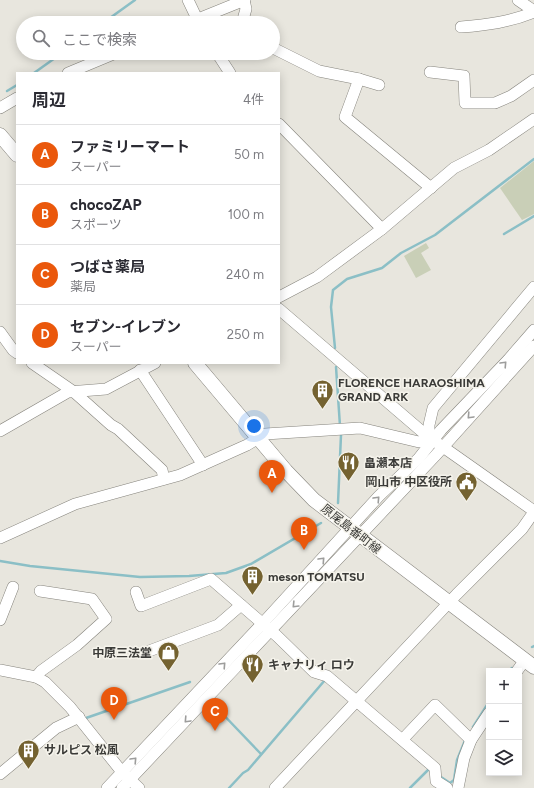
<!DOCTYPE html>
<html lang="ja">
<head>
<meta charset="utf-8">
<style>
  body { margin:0; font-family:Figtree,"Noto Sans JP",sans-serif; background:#f2f2f3; color:#2b2b33 }
  .controls { position:absolute; right:12px; bottom:12px; display:grid; overflow:hidden; border-radius:0px; box-shadow:0 2px 10px #0003 }
  .controls button { width:36px; height:36px; display:grid; place-items:center; padding:0; border:0; border-bottom:1px solid #e1e1e2; background:#fff; color:#2b2b33; font:20px sans-serif }
  .you { position:absolute; left:254px; top:426px; width:14px; height:14px; margin:-10px; border:3px solid #fff; border-radius:50%; background:#1a73e8; box-shadow:0 0 0 6px #1a73e833 }
  .badge { display:grid; place-items:center; width:26px; height:26px; border-radius:50%; background:#ea580c; color:#fff; font-size:13px; font-weight:700 }
  .pin { position:absolute; translate:-50% -33px; filter:drop-shadow(0 1px 2px #0008) }
  .pin::after { content:''; position:absolute; top:21px; width:14px; height:12px; background:inherit; clip-path:polygon(0 0,100% 0,50% 100%) }
  .list { margin:0; padding:0; list-style:none }
  h2 { display:flex; justify-content:space-between; align-items:center; height:52px; margin:0; padding:0 16px; font-size:17px }
  h2 small { font-size:13px; font-weight:400; color:#7c7c81 }
  .list li { display:grid; grid-template-columns:26px 1fr auto; gap:12px; align-items:center; box-sizing:border-box; height:60px; padding:0 16px; border-top:1px solid #e1e1e2 }
  .list b { display:block; font-size:15px; white-space:nowrap }
  .list p { margin:0; font-size:13px; white-space:nowrap; color:#7c7c81 }
  .list em { font-size:13px; font-style:normal; color:#7c7c81 }
  .icon { flex:none; width:22px; height:22px; fill:none; stroke:currentColor; stroke-width:2; stroke-linecap:round; stroke-linejoin:round }
  .map { position:relative; flex:none; width:534px; height:788px; overflow:hidden }
  .search { position:absolute; background:#fff; box-shadow:0 2px 10px #0003; left:16px; top:16px; width:264px; height:44px; display:flex; align-items:center; gap:10px; box-sizing:border-box; padding:0 14px; border-radius:22px; color:#7c7c81; font-size:15px }
  .panel { position:absolute; background:#fff; box-shadow:0 2px 10px #0003; left:16px; top:72px; width:264px; height:292px; border-radius:0px }
  .map>svg:first-child { display:block }
  .green { fill:#c9cfb7 }
  .lines { fill:none; stroke-linecap:round; stroke-linejoin:round }
  .stream { stroke:#8bbfc6; stroke-width:2.5 }
  .minor-casing { stroke:#86847d; stroke-width:12 }
  .major-casing { stroke:#86847d; stroke-width:15 }
  .minor { stroke:#fff; stroke-width:11 }
  .major { stroke:#fff; stroke-width:14 }
  .oneway { stroke:#9d9d9c }
  .labels { text-anchor:middle; dominant-baseline:central; stroke-width:3; stroke-linejoin:round; paint-order:stroke }
  .poi-label { font-size:12px; font-weight:bold; fill:#3b3b38; stroke:#f5f3eb; text-anchor:start }
  .street-label { font-size:12px; fill:#3b3b38; stroke:#f5f3eb }
</style>
</head>
<body>
<div class="map">
<svg width="534" height="788" viewBox="0 0 534 788">
  <rect width="100%" height="100%" fill="#e8e6de"/>
  <g class="green">
    <polygon points="534,161 534,214 522,220 500,188"/>
    <polygon points="426,243 429,248 421,253 431,270 416,278 404,256"/>
  </g>
  <g class="lines">
    <g class="stream">
      <polyline points="103,23 135,0"/>
      <polyline points="34,73 62,53"/>
      <polyline points="7,91 17,85"/>
      <polyline points="504,234 534,216"/>
      <polyline points="335,348 331,307 333,290 347,279 382,268 401,253 435,235 534,159"/>
      <polyline points="336,367 340,426"/>
      <polyline points="338,503 341,435"/>
      <polyline points="0,561 30,566 140,577 189,576 226,573 251,564 321,523"/>
      <polyline points="532,647 534,646"/>
      <polyline points="509,671 512,668"/>
      <polyline points="215,706 261,754"/>
      <polyline points="86,718 190,682"/>
      <polyline points="473,727 489,702"/>
      <polyline points="438,775 450,783 454,780 457,760 466,738"/>
      <polyline points="229,788 243,773 248,770 325,680"/>
      <polyline points="410,788 429,769"/>
    </g>
    <defs>
      <g id="minor">
        <polyline points="188,0 199,23"/>
        <polyline points="518,0 534,11"/>
        <polyline points="188,23 245,0"/>
        <polyline points="242,23 246,9 244,0"/>
        <path d="M461,27C487,25 510,22 534,12"/>
        <polyline points="273,48 319,71 359,79"/>
        <polyline points="217,53 230,73"/>
        <polyline points="430,72 464,76 465,103 495,103 511,96 534,80"/>
        <polyline points="68,73 116,53"/>
        <polyline points="379,85 359,79 345,117 431,188"/>
        <polyline points="0,108 17,98"/>
        <polyline points="279,124 382,229"/>
        <polyline points="279,297 317,277 382,229 454,168 489,150 534,119"/>
        <polyline points="279,309 426,435 534,511"/>
        <polyline points="0,332 13,350 17,353"/>
        <polyline points="32,363 74,392 111,425 118,429 162,470 164,479"/>
        <polyline points="140,370 203,465"/>
        <polyline points="0,431 68,392 106,389 155,363"/>
        <polyline points="0,538 75,504 180,475 247,445 265,434 360,428 419,442 429,438 429,425 433,408 534,287"/>
        <polyline points="136,592 141,606 211,579 277,636 314,672 327,676 435,768 436,781 447,788"/>
        <polyline points="0,620 13,587"/>
        <polyline points="149,651 218,625 241,605"/>
        <polyline points="0,670 36,677 45,682 70,707 122,772 139,788"/>
        <polyline points="517,671 525,660"/>
        <polyline points="36,677 41,671 77,645 106,619 92,599 40,591"/>
        <polyline points="403,739 435,705 471,740"/>
        <polyline points="0,774 56,728 79,717"/>
        <polyline points="107,788 262,624 379,496 419,458 441,430 508,360 534,330"/>
        <polyline points="122,788 435,456 534,346"/>
        <polyline points="275,788 457,594 522,529 534,512"/>
        <polyline points="458,788 464,758 471,740 489,713"/>
      </g>
      <g id="major">
        <polyline points="0,135 17,155"/>
        <polyline points="195,363 286,471 314,500 534,667"/>
      </g>
    </defs>
    <use href="#minor" class="minor-casing"/>
    <use href="#major" class="major-casing"/>
    <use href="#minor" class="minor"/>
    <use href="#major" class="major"/>
  </g>
  <defs><path id="oneway-chevron" d="M-2-3.5L2.5 0L-2 3.5" fill="none" stroke-width="1.6" stroke-linecap="round" stroke-linejoin="round"/></defs>
  <g class="oneway">
    <use href="#oneway-chevron" transform="translate(504 364) rotate(-47)"/>
    <use href="#oneway-chevron" transform="translate(470 416) rotate(133)"/>
    <use href="#oneway-chevron" transform="translate(377 499) rotate(-47)"/>
    <use href="#oneway-chevron" transform="translate(322 560) rotate(-47)"/>
    <use href="#oneway-chevron" transform="translate(295 605) rotate(134)"/>
    <use href="#oneway-chevron" transform="translate(223 665) rotate(-47)"/>
    <use href="#oneway-chevron" transform="translate(187 720) rotate(133)"/>
    <use href="#oneway-chevron" transform="translate(134 760) rotate(-47)"/>
  </g>
  <defs>
    <symbol id="building-pin" viewBox="-11 -11 22 30"><path d="M0 17L-7.5 6A9.5 9.5 0 1 1 7.5 6Z" fill="#746230" stroke="#f5f3eb"/><path d="M-4-6H4V6H1V3H-1V6H-4ZM-2.5-4.3h1.7v1.8h-1.7ZM.8-4.3h1.7v1.8H.8ZM-2.5-1h1.7V.8h-1.7ZM.8-1h1.7V.8H.8Z" fill="#fff"/></symbol>
    <symbol id="restaurant-pin" viewBox="-11 -11 22 30"><path d="M0 17L-7.5 6A9.5 9.5 0 1 1 7.5 6Z" fill="#746230" stroke="#f5f3eb"/><path d="M-5-6h1v4h1v-4h1v4h1v-4h1v5L-1.5 .5V6h-2V.5L-5-1ZM5-6V6H3V1.5H1.5Q1.5-4 5-6Z" fill="#fff"/></symbol>
    <symbol id="civic-pin" viewBox="-11 -11 22 30"><path d="M0 17L-7.5 6A9.5 9.5 0 1 1 7.5 6Z" fill="#746230" stroke="#f5f3eb"/><path d="M-.6-6.5H3V-4.5H.6V-3L4-1V1h2V6H-6V1h2V-1L-.6-3ZM-1.2 2.5V6h2.4V2.5Z" fill="#fff"/></symbol>
    <symbol id="shop-pin" viewBox="-11 -11 22 30"><path d="M0 17L-7.5 6A9.5 9.5 0 1 1 7.5 6Z" fill="#746230" stroke="#f5f3eb"/><path d="M-5-2.5h2.3a2.7 3.5 0 0 1 5.4 0H5L5.5 6h-11ZM-1.5-2.5h3a1.5 2.3 0 0 0-3 0Z" fill="#fff"/></symbol>
  </defs>
  <g fill-rule="evenodd">
    <use href="#building-pin" x="310" y="378" width="25" height="34"/>
    <use href="#restaurant-pin" x="336" y="450" width="25" height="34"/>
    <use href="#civic-pin" x="454" y="470" width="25" height="34"/>
    <use href="#building-pin" x="240" y="564" width="25" height="34"/>
    <use href="#shop-pin" x="156" y="640" width="25" height="34"/>
    <use href="#restaurant-pin" x="240" y="652" width="25" height="34"/>
    <use href="#building-pin" x="16" y="738" width="25" height="34"/>
  </g>
  <g class="labels">
    <g class="poi-label">
      <text x="338" y="383">FLORENCE HARAOSHIMA<tspan x="338" dy="14">GRAND ARK</tspan></text>
      <text x="364" y="463">畠瀬本店</text>
      <text x="452" y="482" text-anchor="end">岡山市 中区役所</text>
      <text x="268" y="577">meson TOMATSU</text>
      <text x="152" y="653" text-anchor="end">中原三法堂</text>
      <text x="268" y="665">キャナリィ ロウ</text>
      <text x="44" y="750">サルピス 松風</text>
    </g>
    <g class="street-label">
      <text transform="translate(351 529) rotate(38)">原尾島番町線</text>
    </g>
  </g>
</svg>
<div class="controls">
<button>+</button>
<button>−</button>
<button><svg class="icon" aria-label="layers" viewBox="0 0 24 24"><path d="M12 4l9 5-9 5-9-5zM3 14l9 5 9-5"/></svg></button>
</div>
<div class="you"></div>
<div class="pin badge" style="left:272px;top:493px">A</div>
<div class="pin badge" style="left:304px;top:550px">B</div>
<div class="pin badge" style="left:215px;top:731px">C</div>
<div class="pin badge" style="left:114px;top:720px">D</div>
<div class="search"><svg class="icon" aria-label="search" viewBox="0 0 24 24"><circle cx="10" cy="10" r="6"/><path d="M15 15l6 6"/></svg>ここで検索</div>
<section class="panel">
<h2>周辺<small>4件</small></h2>
<ul class="list">
<li><span class="badge">A</span><div><b>ファミリーマート</b><p>スーパー</p></div><em>50 m</em></li>
<li><span class="badge">B</span><div><b>chocoZAP</b><p>スポーツ</p></div><em>100 m</em></li>
<li><span class="badge">C</span><div><b>つばさ薬局</b><p>薬局</p></div><em>240 m</em></li>
<li><span class="badge">D</span><div><b>セブン-イレブン</b><p>スーパー</p></div><em>250 m</em></li>
</ul>
</section>
</div>
</body>
</html>
